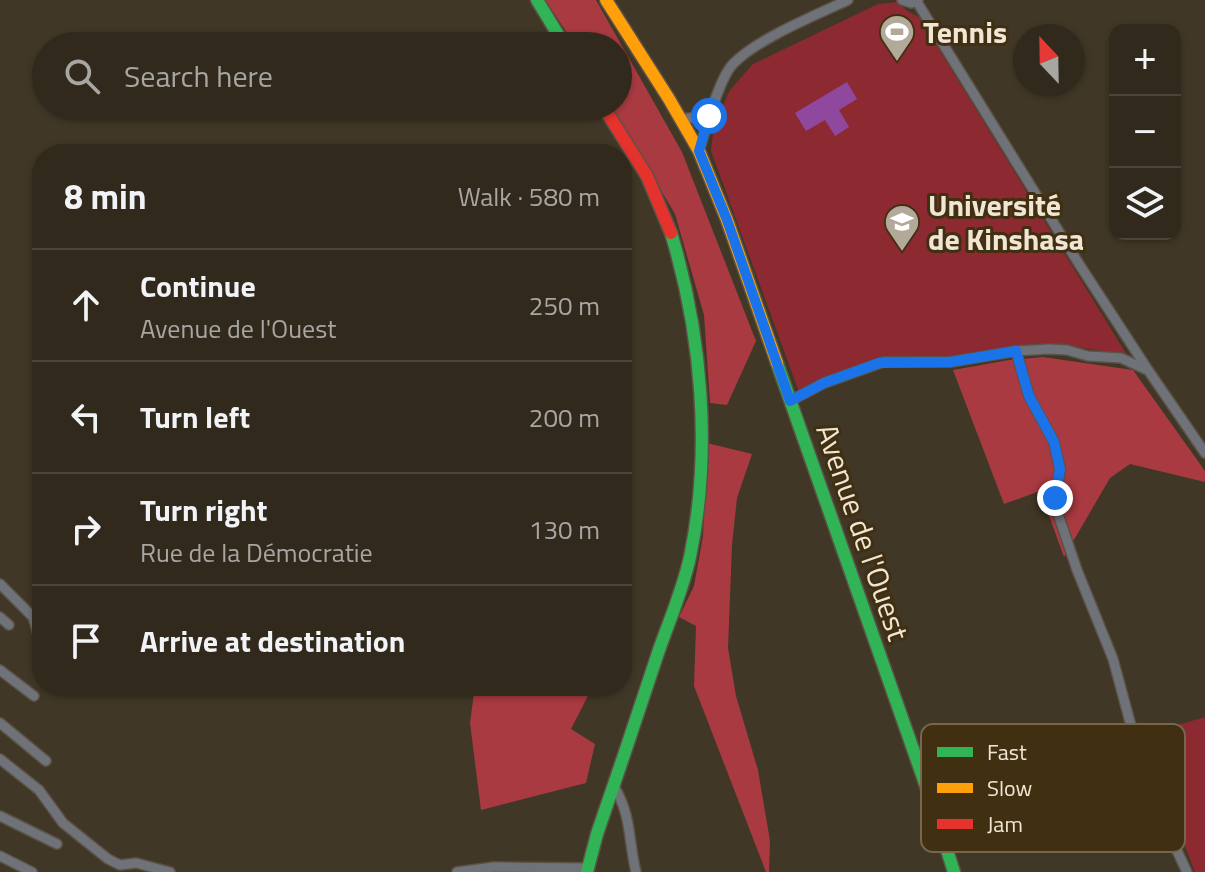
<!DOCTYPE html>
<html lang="en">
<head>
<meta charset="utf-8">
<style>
  body { margin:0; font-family:"Titillium Web",sans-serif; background:#3c3529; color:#f1f3f6 }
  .controls { position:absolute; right:24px; top:24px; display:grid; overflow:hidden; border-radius:16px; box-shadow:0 2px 6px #0004 }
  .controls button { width:72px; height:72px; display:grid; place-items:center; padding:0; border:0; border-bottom:2px solid #4b453b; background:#30291c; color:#f1f3f6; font:40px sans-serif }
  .compass { position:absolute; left:1013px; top:24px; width:72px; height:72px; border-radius:50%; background:#30291c; box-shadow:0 2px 6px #0004; rotate:338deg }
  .stop { position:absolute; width:24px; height:24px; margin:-18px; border:6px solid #1a73e8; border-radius:50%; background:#fff }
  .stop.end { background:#1a73e8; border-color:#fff; box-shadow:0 2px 8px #0008 }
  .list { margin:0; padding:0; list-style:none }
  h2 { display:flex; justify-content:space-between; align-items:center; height:104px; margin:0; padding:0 32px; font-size:34px }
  h2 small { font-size:26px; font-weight:400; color:#a8a6a3 }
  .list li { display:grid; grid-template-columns:52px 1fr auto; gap:24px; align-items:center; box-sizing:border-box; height:112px; padding:0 32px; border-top:2px solid #4b453b }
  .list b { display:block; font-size:30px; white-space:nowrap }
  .list p { margin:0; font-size:26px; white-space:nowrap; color:#a8a6a3 }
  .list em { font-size:26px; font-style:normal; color:#a8a6a3 }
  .icon { flex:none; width:44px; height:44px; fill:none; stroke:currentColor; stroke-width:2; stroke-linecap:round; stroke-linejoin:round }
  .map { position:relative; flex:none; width:1205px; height:872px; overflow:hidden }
  .search { position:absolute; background:#30291c; box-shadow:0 2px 6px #0004; left:32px; top:32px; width:600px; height:88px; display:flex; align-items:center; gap:20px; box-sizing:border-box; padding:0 28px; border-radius:44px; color:#a8a6a3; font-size:30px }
  .panel { position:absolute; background:#30291c; box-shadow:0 2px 6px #0004; left:32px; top:144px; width:600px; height:552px; border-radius:32px }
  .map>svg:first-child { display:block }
  .green { fill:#8d2931 }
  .forest { fill:#a93a41 }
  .water { fill:#90489e }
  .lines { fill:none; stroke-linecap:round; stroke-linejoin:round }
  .street-casing { stroke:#5b5245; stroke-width:12 }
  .fast-casing { stroke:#5b5245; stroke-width:15 }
  .slow-casing { stroke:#5b5245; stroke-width:15 }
  .jam-casing { stroke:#5b5245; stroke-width:15 }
  .street { stroke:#6f7379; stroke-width:9 }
  .fast { stroke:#30b455; stroke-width:12 }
  .slow { stroke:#ff9f0a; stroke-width:12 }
  .jam { stroke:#e5322d; stroke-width:12 }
  .route { stroke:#1a73e8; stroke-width:10 }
  .labels { text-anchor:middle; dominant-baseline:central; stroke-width:6; stroke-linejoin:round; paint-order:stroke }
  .poi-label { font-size:30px; font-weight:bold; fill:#f1e6d5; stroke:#402f11; text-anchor:start }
  .street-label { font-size:30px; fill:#f1e6d5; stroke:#402f11 }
  .key { fill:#402f11; stroke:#75664c; stroke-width:2 }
  .key-label { font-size:22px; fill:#f1e6d5 }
</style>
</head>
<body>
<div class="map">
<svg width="1205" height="872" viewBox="0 0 1205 872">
  <rect width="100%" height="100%" fill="#403726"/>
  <g class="green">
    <polygon points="898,2 907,11 919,17 1127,355 1071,346 1023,345 950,357 886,358 799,392 711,151 714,124 730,90 753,64 878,4"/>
    <polygon points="1205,717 1205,872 1195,872 1141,736"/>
  </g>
  <g class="forest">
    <polygon points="545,0 596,0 682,152 756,341 727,405 710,403 704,315 675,214 611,106 618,106 618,46 576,46"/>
    <polygon points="1043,357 1133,370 1205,471 1205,482 1130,464 1110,478 1064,557 1040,491 1004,504 953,370 1009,360"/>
    <polygon points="707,443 752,454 737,498 732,545 728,648 736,696 758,770 770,841 769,872 766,872 694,686 696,626 679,617 694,586 703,536"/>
    <polygon points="475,686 593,686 571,729 595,744 586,783 481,810 470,723"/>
  </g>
  <polygon class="water" points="847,82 857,99 839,110 849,127 835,136 825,120 806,131 795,113"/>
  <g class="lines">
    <defs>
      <g id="street">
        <polyline points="902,0 911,3 918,0"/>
        <polyline points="917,2 1079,264 1148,370 1205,453"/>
        <polyline points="680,119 709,116"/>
        <path d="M699,151C705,131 719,78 733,64C757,39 816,15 848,0"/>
        <polyline points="1016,351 1029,396 1054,442 1060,469 1055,505 1077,570 1113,659 1133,733 1151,785 1171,838 1187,872"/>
        <polyline points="790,401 824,383 883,362 950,362 1016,351 1049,349 1067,350 1088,356 1121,358 1145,369"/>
        <polyline points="0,584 33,617 42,648"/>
        <polyline points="0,617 9,625"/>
        <polyline points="0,670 34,696"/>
        <polyline points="0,723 46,761"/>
        <polyline points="0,759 39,790 63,823 108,859 120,865 136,863 170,872"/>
        <path d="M614,786C632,817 628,839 636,872"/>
        <polyline points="932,803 941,794 951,790 1004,798 1102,823 1171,838"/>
        <polyline points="0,816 57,844"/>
        <polyline points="0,856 32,872"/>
        <polyline points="457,872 494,867 588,868"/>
      </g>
      <g id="fast">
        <polyline points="537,0 565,46"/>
        <polyline points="777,363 932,803 954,872"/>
        <path d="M587,872L597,834C618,773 639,711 659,650C670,619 683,589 690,557C712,452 702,335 671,233"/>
      </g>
      <polyline id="slow" points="606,0 669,99 699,151 727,220 777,363"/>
      <polyline id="jam" points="603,106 647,176 671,233"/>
    </defs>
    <use href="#street" class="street-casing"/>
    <use href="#fast" class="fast-casing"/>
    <use href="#slow" class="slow-casing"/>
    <use href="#jam" class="jam-casing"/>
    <use href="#street" class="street"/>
    <use href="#fast" class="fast"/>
    <use href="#slow" class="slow"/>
    <use href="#jam" class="jam"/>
  </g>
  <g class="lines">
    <polyline class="route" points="709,116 699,151 727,220 790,401 824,383 879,363 950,362 1016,351 1029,396 1054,442 1060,469 1055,498"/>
  </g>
  <defs>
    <symbol id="stadium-pin" viewBox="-11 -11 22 30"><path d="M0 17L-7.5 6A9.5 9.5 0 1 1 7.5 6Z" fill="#b3a998" stroke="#402f11"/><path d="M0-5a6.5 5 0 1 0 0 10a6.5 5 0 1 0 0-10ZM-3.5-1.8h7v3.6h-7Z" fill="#fff"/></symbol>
    <symbol id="university-pin" viewBox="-11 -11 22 30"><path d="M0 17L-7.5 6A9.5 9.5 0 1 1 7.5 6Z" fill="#b3a998" stroke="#402f11"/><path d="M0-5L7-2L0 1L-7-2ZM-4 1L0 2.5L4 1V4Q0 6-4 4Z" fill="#fff"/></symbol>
  </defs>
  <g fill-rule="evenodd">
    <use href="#stadium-pin" x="877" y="12" width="40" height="54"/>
    <use href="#university-pin" x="882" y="202" width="40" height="54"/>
  </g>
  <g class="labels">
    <g class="poi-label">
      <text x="923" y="32">Tennis</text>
      <text x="928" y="205">Université<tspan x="928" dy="34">de Kinshasa</tspan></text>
    </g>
    <g class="street-label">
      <text transform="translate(863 532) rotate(71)">Avenue de l'Ouest</text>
    </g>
  </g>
  <rect x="921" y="724" width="264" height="128" rx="12" class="key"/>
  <rect x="937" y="747" width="36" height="10" fill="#30b455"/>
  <rect x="937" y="783" width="36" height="10" fill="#ff9f0a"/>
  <rect x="937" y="819" width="36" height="10" fill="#e5322d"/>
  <g class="key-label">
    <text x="987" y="760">Fast</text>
    <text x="987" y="796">Slow</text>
    <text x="987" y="832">Jam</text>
  </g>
</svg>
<div class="controls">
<button>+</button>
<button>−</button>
<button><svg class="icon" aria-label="layers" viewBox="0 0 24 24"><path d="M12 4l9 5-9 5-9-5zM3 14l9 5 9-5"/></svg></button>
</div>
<svg class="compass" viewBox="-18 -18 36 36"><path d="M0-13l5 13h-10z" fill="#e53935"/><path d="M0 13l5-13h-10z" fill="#a8a6a3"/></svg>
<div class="stop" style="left:709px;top:116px"></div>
<div class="stop end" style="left:1055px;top:498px"></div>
<div class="search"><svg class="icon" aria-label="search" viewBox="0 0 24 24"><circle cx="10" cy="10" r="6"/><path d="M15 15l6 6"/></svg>Search here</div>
<section class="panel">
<h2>8 min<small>Walk · 580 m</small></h2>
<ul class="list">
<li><svg class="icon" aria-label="ahead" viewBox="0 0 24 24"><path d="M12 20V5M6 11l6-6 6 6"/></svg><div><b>Continue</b><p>Avenue de l'Ouest</p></div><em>250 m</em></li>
<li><svg class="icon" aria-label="left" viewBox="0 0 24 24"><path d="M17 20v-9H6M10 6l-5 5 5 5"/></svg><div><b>Turn left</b></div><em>200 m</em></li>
<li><svg class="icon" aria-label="right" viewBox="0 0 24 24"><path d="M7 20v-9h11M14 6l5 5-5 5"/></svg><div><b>Turn right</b><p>Rue de la Démocratie</p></div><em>130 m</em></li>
<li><svg class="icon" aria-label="arrive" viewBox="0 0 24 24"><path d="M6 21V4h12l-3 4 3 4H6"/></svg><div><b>Arrive at destination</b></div></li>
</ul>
</section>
</div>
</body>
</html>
